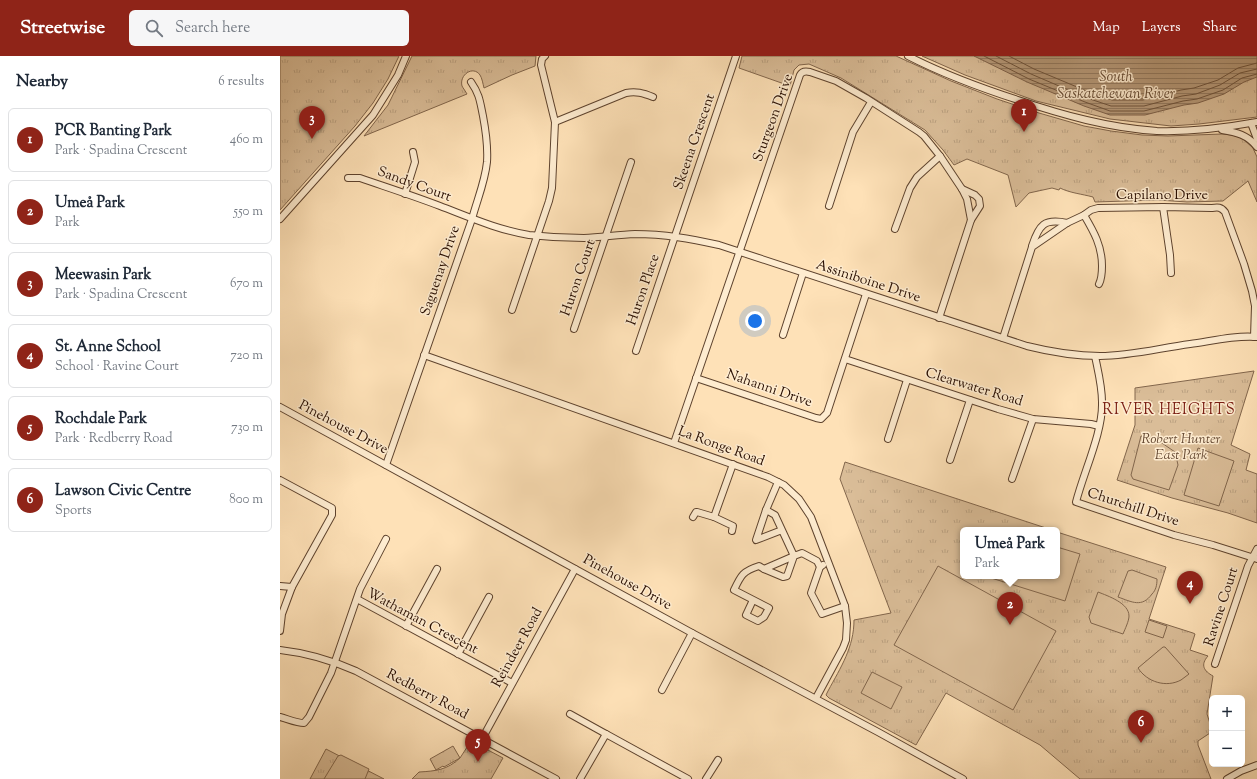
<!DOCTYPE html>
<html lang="en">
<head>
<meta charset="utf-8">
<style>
  body { margin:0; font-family:"Sorts Mill Goudy",serif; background:#f6f6f7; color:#1f2937 }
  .controls { position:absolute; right:12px; bottom:12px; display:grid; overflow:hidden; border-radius:6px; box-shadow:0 4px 16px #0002 }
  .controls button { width:36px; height:36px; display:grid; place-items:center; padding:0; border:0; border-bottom:1px solid #e0e1e3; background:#fff; color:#1f2937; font:20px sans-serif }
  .you { position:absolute; left:475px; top:265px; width:14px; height:14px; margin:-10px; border:3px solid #fff; border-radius:50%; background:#1a73e8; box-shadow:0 0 0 6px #1a73e833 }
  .badge { display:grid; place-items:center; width:26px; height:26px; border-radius:50%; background:#8f2418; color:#fff; font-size:13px; font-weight:700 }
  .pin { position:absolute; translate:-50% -33px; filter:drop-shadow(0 1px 2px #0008) }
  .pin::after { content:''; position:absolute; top:21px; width:14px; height:12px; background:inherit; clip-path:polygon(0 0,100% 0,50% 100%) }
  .popup { position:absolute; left:680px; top:471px; width:100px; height:52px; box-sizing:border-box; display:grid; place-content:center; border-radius:6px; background:#fff; filter:drop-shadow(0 1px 3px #0005); font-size:13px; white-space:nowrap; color:#747a83 }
  .popup b { font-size:15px; color:#1f2937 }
  .popup::after { content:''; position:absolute; left:50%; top:100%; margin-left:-8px; border:8px solid transparent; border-top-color:#fff }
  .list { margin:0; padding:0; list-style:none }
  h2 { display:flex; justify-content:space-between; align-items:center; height:52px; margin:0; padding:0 16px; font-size:17px }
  h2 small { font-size:13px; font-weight:400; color:#747a83 }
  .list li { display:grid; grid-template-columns:26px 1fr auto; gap:12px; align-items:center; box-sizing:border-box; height:64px; margin:0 8px 8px; padding:0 8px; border:1px solid #e0e1e3; border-radius:6px }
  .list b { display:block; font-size:15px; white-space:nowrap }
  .list p { margin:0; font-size:13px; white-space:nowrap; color:#747a83 }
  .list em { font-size:13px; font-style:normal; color:#747a83 }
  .icon { flex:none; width:22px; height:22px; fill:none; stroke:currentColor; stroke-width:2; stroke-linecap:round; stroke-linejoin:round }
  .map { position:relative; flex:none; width:977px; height:723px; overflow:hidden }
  header { display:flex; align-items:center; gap:24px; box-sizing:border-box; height:56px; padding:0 20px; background:#8f2418; color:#fff }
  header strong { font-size:19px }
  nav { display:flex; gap:22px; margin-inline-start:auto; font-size:14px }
  .search { width:280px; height:36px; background:#f6f6f7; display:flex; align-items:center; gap:10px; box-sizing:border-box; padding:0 14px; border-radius:6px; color:#747a83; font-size:15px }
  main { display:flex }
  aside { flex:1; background:#fff }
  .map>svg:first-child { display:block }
  .park { fill:url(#park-tufts); stroke:#82664c }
  .pitch { fill:#dabd98; stroke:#82664c }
  .water { fill:url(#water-rules); stroke:#7e6149 }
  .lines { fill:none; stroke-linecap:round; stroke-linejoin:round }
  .shore { stroke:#70543c; stroke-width:1 }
  .minor-casing { stroke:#5e432e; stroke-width:8 }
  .minor { stroke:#feecd0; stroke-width:6 }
  .labels { text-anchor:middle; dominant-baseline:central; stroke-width:3; stroke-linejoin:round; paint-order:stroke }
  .street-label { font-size:14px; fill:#290e00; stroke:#feecd0 }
  .park-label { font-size:14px; font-style:italic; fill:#674b35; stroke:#feecd0 }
  .water-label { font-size:15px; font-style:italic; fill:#684d36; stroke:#feecd0 }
  .neighbourhood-label { font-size:15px; letter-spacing:1px; fill:#7a1f14; stroke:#feecd0 }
</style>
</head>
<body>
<header>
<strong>Streetwise</strong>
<div class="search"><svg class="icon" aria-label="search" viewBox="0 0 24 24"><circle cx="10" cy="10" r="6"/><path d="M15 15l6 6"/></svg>Search here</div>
<nav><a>Map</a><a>Layers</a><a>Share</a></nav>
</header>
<main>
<aside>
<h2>Nearby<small>6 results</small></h2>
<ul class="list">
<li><span class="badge">1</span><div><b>PCR Banting Park</b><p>Park · Spadina Crescent</p></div><em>460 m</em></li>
<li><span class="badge">2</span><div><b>Umeå Park</b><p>Park</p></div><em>550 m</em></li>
<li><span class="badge">3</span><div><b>Meewasin Park</b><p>Park · Spadina Crescent</p></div><em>670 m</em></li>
<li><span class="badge">4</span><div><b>St. Anne School</b><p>School · Ravine Court</p></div><em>720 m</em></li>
<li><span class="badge">5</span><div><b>Rochdale Park</b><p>Park · Redberry Road</p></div><em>730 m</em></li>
<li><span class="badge">6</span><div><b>Lawson Civic Centre</b><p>Sports</p></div><em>800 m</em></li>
</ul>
</aside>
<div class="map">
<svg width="977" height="723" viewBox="0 0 977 723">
  <defs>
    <pattern id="park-tufts" width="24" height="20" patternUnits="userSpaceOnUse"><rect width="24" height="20" fill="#dabd98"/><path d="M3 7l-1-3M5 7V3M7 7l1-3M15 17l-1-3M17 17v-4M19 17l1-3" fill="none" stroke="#bba181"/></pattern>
    <pattern id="water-rules" width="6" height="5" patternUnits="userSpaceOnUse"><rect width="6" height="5" fill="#b69979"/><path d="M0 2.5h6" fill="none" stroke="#947b61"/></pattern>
  </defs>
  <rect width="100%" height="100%" fill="#fee1b7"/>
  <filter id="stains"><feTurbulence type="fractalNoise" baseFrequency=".005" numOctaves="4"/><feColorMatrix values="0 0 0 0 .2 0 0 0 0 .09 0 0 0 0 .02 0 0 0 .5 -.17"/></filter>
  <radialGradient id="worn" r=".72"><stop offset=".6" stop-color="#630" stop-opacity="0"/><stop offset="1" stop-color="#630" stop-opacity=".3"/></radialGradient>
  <g class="park">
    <polygon points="0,0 119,0 108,23 93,47 75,70 0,154"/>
    <path d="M132,0H256L255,10L232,19L204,32C203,28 202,22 200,19C193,9 179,19 182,30C183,32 186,36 187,38L84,80L108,49Z"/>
    <path d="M462,0H616L671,25L717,43L759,57L804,70L831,75L862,79L888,80L942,78L952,79L962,82L973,92L977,101V146L968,125L943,145L907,146L878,144L815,146L813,141C802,138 790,137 780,132L779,134L772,132L749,137L736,151L728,119L687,103L674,109L663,94L645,74L561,22L529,8L519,9L514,14L510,30L459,12Z"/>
    <polygon points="642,0 701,0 977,16 977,61 919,68 891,70 830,63 756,45 685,19"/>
    <polygon points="974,315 951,389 970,398 966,414 977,418 977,467 948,457 892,442 837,424 855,369 855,332"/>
    <path d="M565,406L772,474H683V520H777V476L886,511L869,563L913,577L915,578L910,594L928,600C920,609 924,615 933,620L927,658L932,674L930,677L918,685V689L931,723H800L760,689L666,637L636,689L549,642L546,639L548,635C561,611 574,591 574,564L611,557L560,423Z"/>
    <path d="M191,685L223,702L211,723H132L139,716C156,715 167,714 180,702L164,711L163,710L156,714L150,703L173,690L180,702Z"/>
    <polygon points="46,693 104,723 30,723"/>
  </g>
  <g class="pitch">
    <polygon points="861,380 879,385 895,396 898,409 889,434 853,423 851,419"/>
    <polygon points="918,392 954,405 939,450 904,439"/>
    <polygon points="777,491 800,498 785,545 708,521 777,520"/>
    <polygon points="658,510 776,575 733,654 614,589"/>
    <path d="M852,514L877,523C877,529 876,534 872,538C862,552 852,546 838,541L848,515Z"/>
    <path d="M818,536C828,540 849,547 849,560C849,565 845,573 843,578L811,567L809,561Z"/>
    <polygon points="869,564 887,570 883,582 865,576"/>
    <path d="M883,591H885L909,618C906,620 904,622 901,624C886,632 867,626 858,612Z"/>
    <polygon points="592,616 622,631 611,653 581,637"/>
    <polygon points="61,699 89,713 85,723 44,723 58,700"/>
  </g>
  <polygon class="water" points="694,0 977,0 977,21 964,26 944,38 918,47 904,49 865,59 830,59 804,50 747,26"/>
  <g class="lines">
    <g class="shore">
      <polyline points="704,0 749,23 805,46 830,55 864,55 903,45 917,43 943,34 962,22 977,18"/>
      <polyline points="716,0 751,18 807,42 831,50 864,50 902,40 916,38 940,29 960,17 977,13"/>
      <polyline points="729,0 754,13 809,36 832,44 863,44 901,34 914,32 938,24 958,12 977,7"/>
    </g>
    <defs>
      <g id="minor">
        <path d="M628,0C663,18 701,32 738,44C783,59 829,72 877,75C911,76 944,72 977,66"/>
        <path d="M275,66L346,37C356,35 363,37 373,41"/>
        <polyline points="971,67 977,83"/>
        <path d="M942,74C956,76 968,79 977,91"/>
        <path d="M68,122H80C106,131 134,140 160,150C189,161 218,174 249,179C267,181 286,182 304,182C321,181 338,179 355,178C385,178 411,183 439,189L747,290C771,296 795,300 820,300C850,300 880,292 910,288C932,285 955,279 977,281"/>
        <polyline points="682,133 695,139 699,143 700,150 691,164"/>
        <polyline points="125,138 135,106 133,96"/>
        <polyline points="549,150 573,76 591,46"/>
        <polyline points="883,151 890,199 891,217"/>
        <path d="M804,159C814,176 822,190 822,210C822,217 822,222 819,228"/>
        <polyline points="0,163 93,59 118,19 126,0"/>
        <polyline points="615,173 630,132 637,121 660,100"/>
        <path d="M752,190C759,169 764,162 787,167"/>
        <polyline points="232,254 269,145 272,132 275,66 261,9 262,3 265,0"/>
        <polyline points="294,273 351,106"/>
        <polyline points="503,279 523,217"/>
        <path d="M723,282L752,191L787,167L804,159L811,154L818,152L883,151L932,152C938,151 941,151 945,156L964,208L972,235L975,250L974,281"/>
        <polyline points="356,295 456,0"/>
        <polyline points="144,299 488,421 504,429 519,443 531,461 565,550 567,567 566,584 563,592 536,642"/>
        <path d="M815,300C818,315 822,330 822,346C823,376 804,415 796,446L894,479L933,489L977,503"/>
        <polyline points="565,303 718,353 753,363 811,368 819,370"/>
        <polyline points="416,322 536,362 541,363 547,357 586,238"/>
        <polyline points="0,351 412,577 598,676 683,723"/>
        <polyline points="608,383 627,324"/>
        <path d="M394,387L520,19C522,15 526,15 530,16L556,25L586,42L639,76L644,80L660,100L682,133L687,143L691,164L659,262"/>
        <polyline points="670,404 690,344"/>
        <path d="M106,409L192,163C197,144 205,126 207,106C208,91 206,76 203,60C200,46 200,39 191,26"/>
        <polyline points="732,423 753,363"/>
        <polyline points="0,424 52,452 52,459 12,531 2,558 0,575"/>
        <polyline points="486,454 498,426"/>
        <polyline points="413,461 416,456 417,456 434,461 453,470 452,475"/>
        <polyline points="434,461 453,408"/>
        <polyline points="502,474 476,484 486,454 495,459 514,500 484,513 503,521 507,520 514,500 522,497 537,505 540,511"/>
        <polyline points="543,509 540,511 531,537 542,558 565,550"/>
        <polyline points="0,530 12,531"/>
        <polyline points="77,543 232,627"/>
        <path d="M473,544L466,559L478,565L484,561L489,552L454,534C461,519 463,515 479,510L484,513"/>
        <polyline points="126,570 157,513"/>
        <path d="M0,594C27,597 51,604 76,615L276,723"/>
        <polyline points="178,598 209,541"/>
        <polyline points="935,608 968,510 977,493"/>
        <polyline points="382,634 412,577"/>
        <polyline points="290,658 326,678"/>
        <path d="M0,661C8,663 16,667 24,667L29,661L51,617L80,533L106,483"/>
        <polyline points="202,683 295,513"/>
        <polyline points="300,723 326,678 408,723"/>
        <polyline points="426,723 438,704"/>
        <polyline points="947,723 961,715 977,709"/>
      </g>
    </defs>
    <use href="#minor" class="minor-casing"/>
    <use href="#minor" class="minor"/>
  </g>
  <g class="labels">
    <g class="street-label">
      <text transform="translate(494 62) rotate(-70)">Sturgeon Drive</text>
      <text transform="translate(415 86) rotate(-71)">Skeena Crescent</text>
      <text transform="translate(134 129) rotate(20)">Sandy Court</text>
      <text x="882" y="140">Capilano Drive</text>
      <text transform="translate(161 215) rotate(-71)">Saguenay Drive</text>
      <text transform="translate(299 222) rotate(-71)">Huron Court</text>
      <text transform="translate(588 226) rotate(18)">Assiniboine Drive</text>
      <text transform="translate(364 234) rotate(-71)">Huron Place</text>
      <text transform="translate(694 332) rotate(17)">Clearwater Road</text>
      <text transform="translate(489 333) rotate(19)">Nahanni Drive</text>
      <text transform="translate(63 372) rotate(28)">Pinehouse Drive</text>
      <text transform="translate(441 391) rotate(20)">La Ronge Road</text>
      <text transform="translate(853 452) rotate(18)">Churchill Drive</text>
      <text transform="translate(347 527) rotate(29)">Pinehouse Drive</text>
      <text transform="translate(942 551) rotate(-72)">Ravine Court</text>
      <text transform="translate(142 566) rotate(28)">Wathaman Crescent</text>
      <text transform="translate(238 592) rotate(-61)">Reindeer Road</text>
      <text transform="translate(147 639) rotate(28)">Redberry Road</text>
    </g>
    <g class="park-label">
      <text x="901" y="384">Robert Hunter<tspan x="901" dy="16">East Park</tspan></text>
    </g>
    <g class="water-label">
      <text x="836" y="21">South<tspan x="836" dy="17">Saskatchewan River</tspan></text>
    </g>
    <g class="neighbourhood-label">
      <text x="889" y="354">RIVER HEIGHTS</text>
    </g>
  </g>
  <rect width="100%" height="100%" filter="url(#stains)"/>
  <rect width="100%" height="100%" fill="url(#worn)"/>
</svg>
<div class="controls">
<button>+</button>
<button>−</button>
</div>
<div class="you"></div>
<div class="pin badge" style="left:744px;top:76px">1</div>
<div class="pin badge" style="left:730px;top:569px">2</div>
<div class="popup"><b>Umeå Park</b>Park</div>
<div class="pin badge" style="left:32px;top:83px">3</div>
<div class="pin badge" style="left:910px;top:548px">4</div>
<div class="pin badge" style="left:198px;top:706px">5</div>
<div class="pin badge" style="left:861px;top:687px">6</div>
</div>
</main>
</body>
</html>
